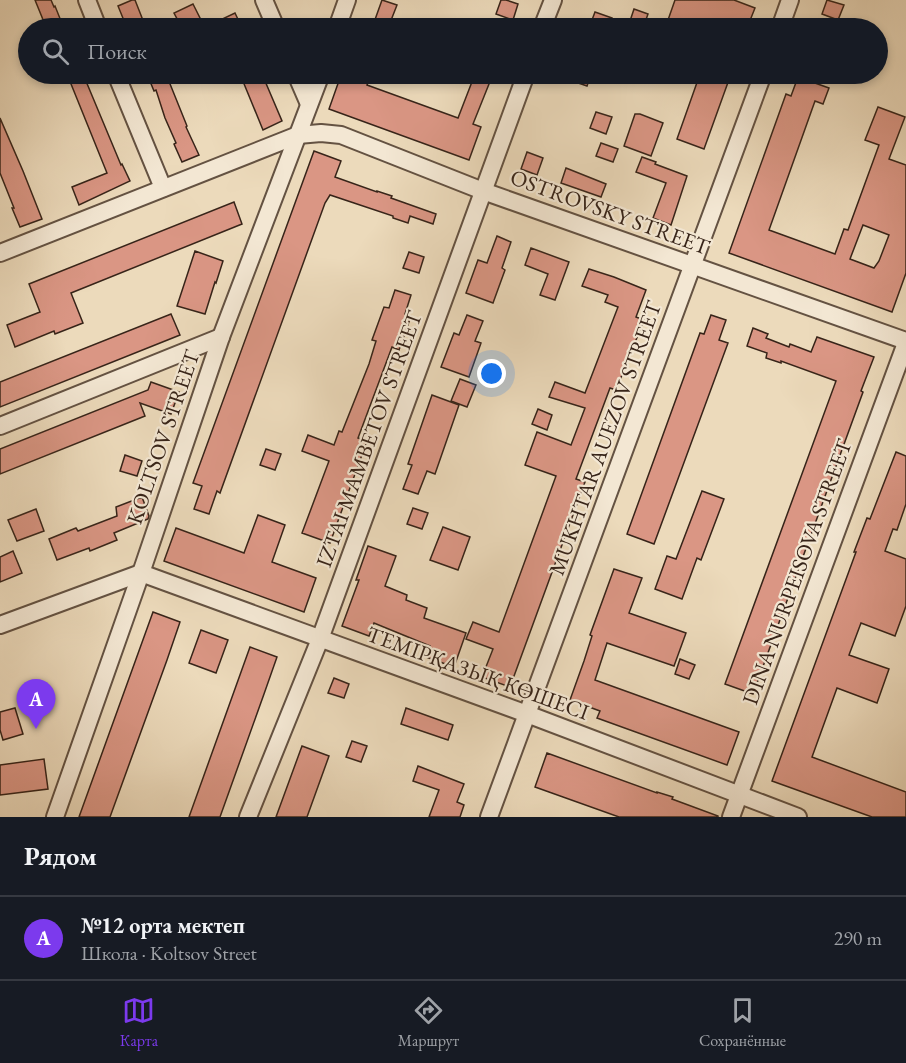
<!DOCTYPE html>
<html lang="ru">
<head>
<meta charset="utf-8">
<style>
  body { margin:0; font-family:"EB Garamond",serif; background:#242831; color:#f1f3f6 }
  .you { position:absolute; left:492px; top:374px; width:21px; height:21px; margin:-15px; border:4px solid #fff; border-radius:50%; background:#1a73e8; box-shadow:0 0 0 9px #1a73e833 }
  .badge { display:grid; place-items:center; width:39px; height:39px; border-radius:50%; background:#7c3aed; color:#fff; font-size:20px; font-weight:700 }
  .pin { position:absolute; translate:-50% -50px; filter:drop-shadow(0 2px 3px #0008) }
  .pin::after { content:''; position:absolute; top:32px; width:21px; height:18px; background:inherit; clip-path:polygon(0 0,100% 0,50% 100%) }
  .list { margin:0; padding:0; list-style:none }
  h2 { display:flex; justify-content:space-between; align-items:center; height:78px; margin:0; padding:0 24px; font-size:26px }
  h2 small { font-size:20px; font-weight:400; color:#9ea1a6 }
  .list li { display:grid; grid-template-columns:39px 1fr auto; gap:18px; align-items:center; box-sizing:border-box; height:84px; padding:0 24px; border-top:2px solid #363941 }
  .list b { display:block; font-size:22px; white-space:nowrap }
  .list p { margin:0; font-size:20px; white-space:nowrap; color:#9ea1a6 }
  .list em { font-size:20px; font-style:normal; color:#9ea1a6 }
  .icon { flex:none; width:33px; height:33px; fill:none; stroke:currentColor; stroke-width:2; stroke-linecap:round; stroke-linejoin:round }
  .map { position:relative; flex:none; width:906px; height:817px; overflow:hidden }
  .search { position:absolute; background:#171b24; box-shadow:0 3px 9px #0003; left:18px; right:18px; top:18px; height:66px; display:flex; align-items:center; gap:15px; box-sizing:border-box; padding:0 21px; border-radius:33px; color:#9ea1a6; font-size:22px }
  .sheet { height:162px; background:#171b24 }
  nav { display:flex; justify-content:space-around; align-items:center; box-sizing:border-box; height:84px; border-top:2px solid #363941; background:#171b24; font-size:16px; color:#9ea1a6 }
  nav a { display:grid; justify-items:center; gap:3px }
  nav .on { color:#7c3aed }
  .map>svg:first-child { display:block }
  .building { fill:#da9684; stroke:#372419; stroke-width:1.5; fill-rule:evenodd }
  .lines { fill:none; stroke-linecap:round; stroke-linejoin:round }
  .minor-casing { stroke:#645242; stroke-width:20 }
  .minor { stroke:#f3e7d3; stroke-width:16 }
  .labels { text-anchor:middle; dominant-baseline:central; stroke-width:4.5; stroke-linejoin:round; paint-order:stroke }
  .street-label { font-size:22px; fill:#372419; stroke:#f3e7d3 }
</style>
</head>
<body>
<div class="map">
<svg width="906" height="817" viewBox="0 0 906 817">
  <rect width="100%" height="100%" fill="#ecdabb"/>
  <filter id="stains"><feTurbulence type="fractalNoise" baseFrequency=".00333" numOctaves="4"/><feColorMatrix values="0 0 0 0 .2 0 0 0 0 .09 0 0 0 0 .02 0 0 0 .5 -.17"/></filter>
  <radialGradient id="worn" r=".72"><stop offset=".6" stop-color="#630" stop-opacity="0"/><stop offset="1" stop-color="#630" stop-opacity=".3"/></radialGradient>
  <g class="building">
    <polygon points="35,0 51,0 54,7 55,6 61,21 46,27"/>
    <polygon points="132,0 135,0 146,28 127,28 118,6"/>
    <polygon points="382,0 397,5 388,28 372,28"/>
    <polygon points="501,0 506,0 518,4 513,20 496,14"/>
    <polygon points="675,0 734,0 755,8 747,28 691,28 668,20"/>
    <polygon points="827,0 844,5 838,20 822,14"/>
    <polygon points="193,4 202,22 189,28 182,28 174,13"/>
    <polygon points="634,9 648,14 643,28 629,24"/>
    <polygon points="595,12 612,18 608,28 589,28"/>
    <polygon points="235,13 242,28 222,28 218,21"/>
    <polygon points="67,74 83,74 121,165 122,164 130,181 79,205 72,187 107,173"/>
    <polygon points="147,74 166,74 187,126 186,127 199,155 182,162 174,144 176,143 165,118 156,90 154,91"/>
    <polygon points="240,74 262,74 282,121 263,130"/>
    <polygon points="355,74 371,74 367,85 458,118 475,74 493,74 473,124 481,127 469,160 329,109 341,75 353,80"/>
    <polygon points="555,74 591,74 587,86 555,75"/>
    <polygon points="700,74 731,74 704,149 677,139"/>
    <path d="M798,77L829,88L823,104L815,101L769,230L835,254L844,229L848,230L879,145L865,140L878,107L905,117L889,159L906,165V273L892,312L729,253L786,94L791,96ZM863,225L889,235L879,261L874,268L850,259Z"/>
    <polygon points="596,112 612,117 606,134 590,128"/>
    <polygon points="635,114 640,114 663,123 651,156 624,146"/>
    <polygon points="0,118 23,171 42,219 20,227 12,208 14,208 0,173"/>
    <polygon points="601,143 618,149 613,162 596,156"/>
    <polygon points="314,151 341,161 335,177 377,192 377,191 392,196 391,198 436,214 433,224 410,216 408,223 393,218 393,216 330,195 325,203 220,493 217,491 209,514 194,509 202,486 193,483"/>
    <polygon points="527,152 543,158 537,175 521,169"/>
    <polygon points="642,157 656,162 655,164 687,176 671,225 653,218 666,183 636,172"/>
    <polygon points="566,168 606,184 601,197 561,183"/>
    <polygon points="234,202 242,224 71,293 83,323 55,334 54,331 15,347 7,325 40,312 29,284"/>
    <polygon points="497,236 511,242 502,268 505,270 493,303 466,293 478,260 487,263"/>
    <polygon points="531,248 569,262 555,300 540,295 548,274 525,265"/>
    <polygon points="195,251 223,261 216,283 215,282 205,314 177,306"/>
    <polygon points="409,252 424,257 419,273 403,268"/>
    <polygon points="589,269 614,277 646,290 636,317 644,320 616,390 610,388 576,479 585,482 510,687 482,677 493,649 466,639 473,622 499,632 556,476 525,465 537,432 571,445 585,408 549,397 555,382 585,393 618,307 605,302 608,295 582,286"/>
    <polygon points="395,290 411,295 405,314 411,316 399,350 392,347 358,438 367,441 330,543 302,533 329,461 302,451 308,435 334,445 339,431 342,432 369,364 376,341 372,340 384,307 389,308"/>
    <polygon points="171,314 180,335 0,407 0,382"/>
    <polygon points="467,315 483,321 475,341 481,343 469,377 441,367 454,333 459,335"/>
    <polygon points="711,315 726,320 719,340 728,343 654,544 627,534 700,333 704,334"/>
    <polygon points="753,328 768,334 766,338 789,347 790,344 811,352 817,337 874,357 861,391 863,392 753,694 725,684 836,381 781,361 781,363 766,358 767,353 747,346"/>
    <polygon points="460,379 476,385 467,407 451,401"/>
    <polygon points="151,382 179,392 171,414 140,403 145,416 0,474 0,449 148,390"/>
    <polygon points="432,395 459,405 435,474 427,471 418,494 403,489 412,465 408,464"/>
    <polygon points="538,409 552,415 547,430 532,424"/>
    <polygon points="266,449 281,454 275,470 260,465"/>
    <polygon points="896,452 906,456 906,504 897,530 893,529 885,551 906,559 906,606 895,636 861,623 849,655 889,669 877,703 837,688 812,757 906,792 906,817 872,817 772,781 856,552 854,552 867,518 870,519"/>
    <polygon points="125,455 142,461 137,476 120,471"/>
    <polygon points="702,491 724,499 701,560 697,558 682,599 655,589 667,556 676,559"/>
    <polygon points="142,497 149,516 148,519 114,533 117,540 90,551 89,548 57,560 49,539 76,528 78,531 117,516 116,507"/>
    <polygon points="413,508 428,513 422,529 407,524"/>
    <polygon points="36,509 44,531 17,541 8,520"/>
    <polygon points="258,515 285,525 272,562 316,578 304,612 164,561 176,528 244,553"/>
    <polygon points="443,527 470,537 458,570 430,560"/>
    <polygon points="368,546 396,556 385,586 407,595 406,600 427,608 424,618 466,633 454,667 426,657 430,646 374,623 369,636 342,626 359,580 356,580"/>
    <polygon points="13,551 22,573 0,582 0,557"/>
    <polygon points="614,569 642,578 629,613 686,633 674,666 607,643 595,680 739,732 727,765 597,718 600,711 570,700 584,661 592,636 590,635"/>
    <polygon points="153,612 180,622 167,660 110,817 79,817"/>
    <polygon points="201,630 228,640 216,673 189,663"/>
    <polygon points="250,647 277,657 264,694 220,817 189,817"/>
    <polygon points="680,659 695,665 689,679 675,674"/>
    <polygon points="334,678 349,684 344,698 328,693"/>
    <polygon points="15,708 23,734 3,740 0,730 0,712"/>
    <polygon points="406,708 453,725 448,740 401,724"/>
    <polygon points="352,741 367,746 361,762 346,757"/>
    <polygon points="302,746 329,756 307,817 276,817"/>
    <polygon points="547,753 657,793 657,792 673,797 672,799 718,816 718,817 619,817 535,787"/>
    <polygon points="44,759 48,789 0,795 0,765"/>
    <polygon points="418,766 464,784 457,802 464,805 460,817 429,817 439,790 413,781"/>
  </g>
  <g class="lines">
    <defs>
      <g id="minor">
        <polyline points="87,0 98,28"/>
        <polyline points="264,0 276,28"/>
        <polyline points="337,28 347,0"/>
        <polyline points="542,28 553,0"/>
        <polyline points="780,28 790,0"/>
        <polyline points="116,74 163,188"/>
        <polyline points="296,74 309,104"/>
        <polyline points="0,253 298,135 321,133 341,135 483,191 906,341"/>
        <polyline points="0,426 221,337"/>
        <polyline points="0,625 141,573 527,714 798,817"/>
        <polyline points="55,817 141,573 221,337 321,74"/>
        <polyline points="248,817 320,639 526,74"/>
        <polyline points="489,817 763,74"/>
        <polyline points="731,817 906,343"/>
      </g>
    </defs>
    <use href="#minor" class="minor-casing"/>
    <use href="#minor" class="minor"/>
  </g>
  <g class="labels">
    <g class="street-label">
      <text transform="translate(610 212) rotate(20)">OSTROVSKY STREET</text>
      <text transform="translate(163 437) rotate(-71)">KOLTSOV STREET</text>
      <text transform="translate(605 438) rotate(-70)">MUKHTAR AUEZOV STREET</text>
      <text transform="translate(369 439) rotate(-70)">IZTAI MAMBETOV STREET</text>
      <text transform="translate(797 572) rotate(-70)">DINA NURPEISOVA STREET</text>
      <text transform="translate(478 673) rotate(20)">ТЕМІРҚАЗЫҚ КӨШЕСІ</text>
    </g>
  </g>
  <rect width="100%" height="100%" filter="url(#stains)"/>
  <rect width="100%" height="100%" fill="url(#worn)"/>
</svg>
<div class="you"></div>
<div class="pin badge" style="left:36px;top:729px">A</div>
<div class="search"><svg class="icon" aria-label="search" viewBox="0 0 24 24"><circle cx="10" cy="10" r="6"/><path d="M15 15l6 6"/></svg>Поиск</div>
</div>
<section class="sheet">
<h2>Рядом<small></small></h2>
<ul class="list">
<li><span class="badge">A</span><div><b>№12 орта мектеп</b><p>Школа · Koltsov Street</p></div><em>290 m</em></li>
</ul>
</section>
<nav>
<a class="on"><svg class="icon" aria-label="map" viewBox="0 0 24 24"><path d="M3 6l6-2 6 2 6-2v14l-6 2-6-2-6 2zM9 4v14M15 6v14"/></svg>Карта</a>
<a><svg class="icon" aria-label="directions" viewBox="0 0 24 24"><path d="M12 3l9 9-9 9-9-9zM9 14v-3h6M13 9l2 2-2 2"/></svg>Маршрут</a>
<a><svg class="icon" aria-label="saved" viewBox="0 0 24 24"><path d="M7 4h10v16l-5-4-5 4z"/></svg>Сохранённые</a>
</nav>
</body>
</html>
